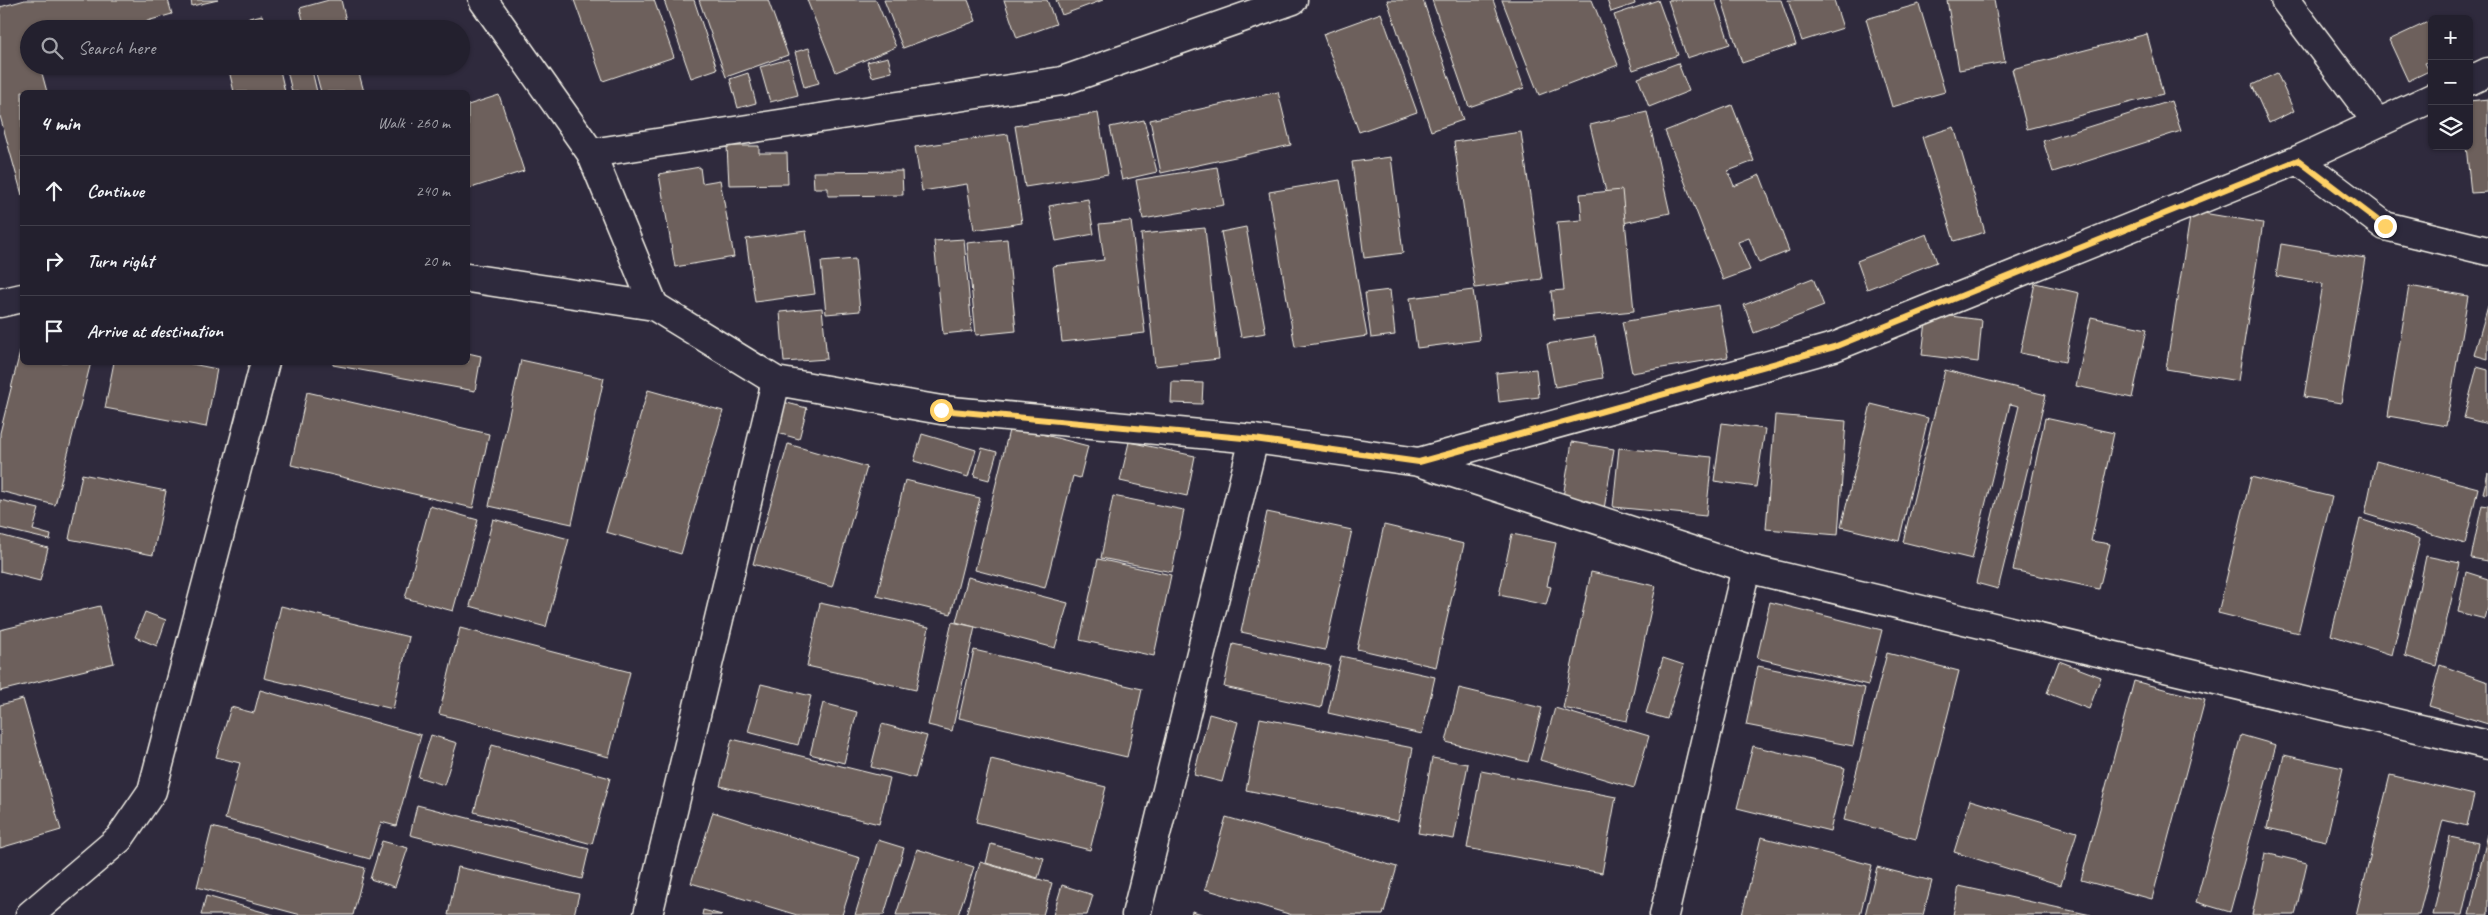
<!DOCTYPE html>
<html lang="en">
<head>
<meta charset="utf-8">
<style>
  body { margin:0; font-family:Caveat,sans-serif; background:#2b2836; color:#f1f3f6 }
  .controls { position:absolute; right:15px; top:15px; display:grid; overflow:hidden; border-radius:8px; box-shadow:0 1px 4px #0004 }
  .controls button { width:45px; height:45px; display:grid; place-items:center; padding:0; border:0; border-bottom:1px solid #403e4a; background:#23202e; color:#f1f3f6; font:25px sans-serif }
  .stop { position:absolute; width:15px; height:15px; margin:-11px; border:4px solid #ffd166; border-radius:50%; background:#fff }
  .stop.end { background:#ffd166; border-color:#fff; box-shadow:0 1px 5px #0008 }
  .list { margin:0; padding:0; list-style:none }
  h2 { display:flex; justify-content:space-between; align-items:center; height:65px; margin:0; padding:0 20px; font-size:21px }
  h2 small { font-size:16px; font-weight:400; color:#a3a3aa }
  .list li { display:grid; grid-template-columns:32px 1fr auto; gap:15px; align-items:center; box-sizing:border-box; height:70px; padding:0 20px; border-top:1px solid #403e4a }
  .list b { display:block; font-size:19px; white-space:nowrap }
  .list em { font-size:16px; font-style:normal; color:#a3a3aa }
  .icon { flex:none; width:28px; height:28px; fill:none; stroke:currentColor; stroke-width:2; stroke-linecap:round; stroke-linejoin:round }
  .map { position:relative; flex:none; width:2488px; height:915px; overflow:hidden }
  .search { position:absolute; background:#23202e; box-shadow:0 1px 4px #0004; left:20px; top:20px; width:450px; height:55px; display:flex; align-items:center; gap:12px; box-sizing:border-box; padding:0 18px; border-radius:28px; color:#a3a3aa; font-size:19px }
  .panel { position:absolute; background:#23202e; box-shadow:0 1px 4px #0004; left:20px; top:90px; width:450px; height:275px; border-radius:8px }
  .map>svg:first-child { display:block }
  .building { fill:#6d605b; stroke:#f4f1e8 }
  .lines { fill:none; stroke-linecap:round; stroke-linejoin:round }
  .minor-casing { stroke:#f4f1e8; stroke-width:31 }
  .minor { stroke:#2f2a3d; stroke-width:28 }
  .route { stroke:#ffd166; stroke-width:6 }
</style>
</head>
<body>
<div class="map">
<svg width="2488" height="915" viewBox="0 0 2488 915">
  <rect width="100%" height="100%" fill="#2f2a3d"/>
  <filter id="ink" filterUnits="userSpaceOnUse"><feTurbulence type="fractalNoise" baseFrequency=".02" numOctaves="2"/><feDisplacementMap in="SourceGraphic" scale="10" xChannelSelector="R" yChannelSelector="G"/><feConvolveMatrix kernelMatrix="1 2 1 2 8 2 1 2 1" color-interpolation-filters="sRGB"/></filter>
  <g filter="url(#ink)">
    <g class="building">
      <polygon points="25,0 168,0 172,14 119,29 29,29 29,66 40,66 47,92 22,92 22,195 0,116 0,7"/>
      <polygon points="191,0 218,0 192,6"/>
      <polygon points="329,0 341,0 348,29 305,29 300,8"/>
      <polygon points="574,0 654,0 674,57 603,81"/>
      <polygon points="664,0 694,0 717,69 691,78"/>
      <polygon points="699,0 768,0 788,55 726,77"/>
      <polygon points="807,0 876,0 896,47 836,72"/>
      <polygon points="884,0 968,0 976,21 903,48"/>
      <polygon points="1004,0 1047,0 1056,24 1017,38"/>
      <polygon points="1056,0 1103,0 1062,15"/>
      <polygon points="1387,0 1423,0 1463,120 1431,131"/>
      <polygon points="1432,0 1493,0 1524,88 1469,107"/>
      <polygon points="1502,0 1592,0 1618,65 1539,95"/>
      <polygon points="1607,0 1634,0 1635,4 1611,12"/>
      <polygon points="1658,0 1678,55 1633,70 1614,15"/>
      <polygon points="1668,0 1715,0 1730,44 1687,58"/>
      <polygon points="1722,0 1781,0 1796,45 1742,63"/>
      <polygon points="1788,0 1834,0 1843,28 1802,41"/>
      <polygon points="1947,0 1994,0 2005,62 1959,70"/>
      <polygon points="1919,4 1945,92 1892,107 1866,19"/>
      <polygon points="1381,13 1417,112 1359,132 1323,34"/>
      <polygon points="262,15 265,29 247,29 245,19"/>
      <polygon points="230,21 232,29 220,29 219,24"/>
      <polygon points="2430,21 2432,26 2432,60 2425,63 2429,71 2408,81 2389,40"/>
      <polygon points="2147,34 2163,94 2027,129 2012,69"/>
      <polygon points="809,48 819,83 804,87 795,52"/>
      <polygon points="888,57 892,72 872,77 867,62"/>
      <polygon points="789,59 798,95 770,102 760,67"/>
      <polygon points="1678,63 1689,91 1649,107 1638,78"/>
      <polygon points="228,66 279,66 285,92 234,92"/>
      <polygon points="286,66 311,66 317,92 292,92"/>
      <polygon points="314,66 357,66 364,92 321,92"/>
      <polygon points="748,73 756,103 738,108 730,79"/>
      <polygon points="2277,73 2294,111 2269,123 2252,85"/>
      <polygon points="1278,92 1291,145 1161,173 1150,120"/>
      <polygon points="499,95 524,171 468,189 468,105"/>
      <polygon points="2488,99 2488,192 2471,193 2466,146 2469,146 2469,101"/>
      <polygon points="2171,101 2181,131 2053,172 2043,141"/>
      <polygon points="1732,105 1754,161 1728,171 1734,186 1760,175 1789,251 1759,263 1749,238 1738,242 1750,270 1723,280 1665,131"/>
      <polygon points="1647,112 1670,213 1614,225 1590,125"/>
      <polygon points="1098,113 1108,174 1025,187 1015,126"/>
      <polygon points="1144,120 1157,172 1122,180 1110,127"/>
      <polygon points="1954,127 1985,232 1954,241 1922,137"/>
      <polygon points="1521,132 1542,279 1475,288 1454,142"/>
      <polygon points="1008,134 1022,223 974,230 967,184 922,191 915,147"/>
      <polygon points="727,146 759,146 759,153 787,153 788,184 729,185"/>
      <polygon points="1391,157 1403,253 1364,258 1352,162"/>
      <polygon points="700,167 702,183 720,180 734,257 675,267 659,174"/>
      <polygon points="1217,167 1224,205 1143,219 1136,180"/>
      <polygon points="902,171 903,195 828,196 828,188 814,188 813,172"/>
      <polygon points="1340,180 1367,336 1295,347 1269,192"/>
      <polygon points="1622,190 1634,311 1554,319 1551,291 1564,290 1557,222 1582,220 1580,194"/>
      <polygon points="1088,199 1094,234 1056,241 1049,206"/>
      <polygon points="2191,211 2263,223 2238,381 2166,369"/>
      <polygon points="1131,221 1145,333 1062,342 1053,266 1104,260 1099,224"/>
      <polygon points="1246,227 1266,333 1241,337 1221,232"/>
      <polygon points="1205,228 1219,359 1155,366 1141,234"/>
      <polygon points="806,231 815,294 755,302 746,239"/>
      <polygon points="1927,234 1937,262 1867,289 1857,261"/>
      <polygon points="964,239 972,331 943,334 934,241"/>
      <polygon points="1007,239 1016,331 976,335 967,243"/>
      <polygon points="2281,244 2365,258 2341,403 2304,397 2323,284 2276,276"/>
      <polygon points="855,259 860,311 826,314 821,262"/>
      <polygon points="1813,278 1824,306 1754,333 1744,305"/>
      <polygon points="2035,283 2079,293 2065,362 2020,353"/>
      <polygon points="2409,286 2468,296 2446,426 2388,416"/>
      <polygon points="1390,290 1395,335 1371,338 1365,293"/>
      <polygon points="1473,290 1480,340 1417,348 1410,298"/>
      <polygon points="1719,305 1728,357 1632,373 1622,322"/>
      <polygon points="2488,306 2488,359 2474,355"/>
      <polygon points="822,308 827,359 784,362 780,312"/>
      <polygon points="1927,313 1982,320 1978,362 1922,355"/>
      <polygon points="2091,317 2147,329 2132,398 2076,386"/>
      <polygon points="1595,336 1603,378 1555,387 1547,344"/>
      <polygon points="22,344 22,362 91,362 55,505 0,491 0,433"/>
      <polygon points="468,353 481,356 475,391 333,365 333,362 468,362"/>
      <polygon points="521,360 604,378 572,524 489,506"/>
      <polygon points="114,362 182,362 217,369 206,427 105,408"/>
      <polygon points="2477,367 2488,370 2488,424 2464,418"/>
      <polygon points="1536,369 1539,397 1499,402 1496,373"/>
      <polygon points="1945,370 2046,395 1998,589 1976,583 2019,406 2010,404 1972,559 1903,542"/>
      <polygon points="1172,382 1203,383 1202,404 1171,403"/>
      <polygon points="648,390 723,411 681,554 606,532"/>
      <polygon points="307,392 489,434 473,508 291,465"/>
      <polygon points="783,402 807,408 799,439 774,432"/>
      <polygon points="1871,404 1928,418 1899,541 1841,527"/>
      <polygon points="1775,415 1846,421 1838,535 1766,529"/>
      <polygon points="2045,418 2114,433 2091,541 2110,544 2099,589 2013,570"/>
      <polygon points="1722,423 1765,429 1756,487 1714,481"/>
      <polygon points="1010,426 1088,446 1080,478 1073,476 1045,588 975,570"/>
      <polygon points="922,434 976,450 968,477 914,461"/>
      <polygon points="1129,442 1195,456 1187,496 1120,481"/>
      <polygon points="1572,442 1614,449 1604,509 1562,503"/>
      <polygon points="788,444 867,467 832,587 753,564"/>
      <polygon points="982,448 997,452 989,480 974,476"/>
      <polygon points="1619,448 1712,457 1706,516 1613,507"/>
      <polygon points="2376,461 2478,488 2465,544 2365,514"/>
      <polygon points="2488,473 2488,494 2483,493"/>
      <polygon points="82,474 166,491 153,555 69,539"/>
      <polygon points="2251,477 2332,497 2298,633 2218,613"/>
      <polygon points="905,480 980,498 951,614 877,596"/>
      <polygon points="1113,496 1184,510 1172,572 1101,558"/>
      <polygon points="0,500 39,509 33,530 51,535 50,540 0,528"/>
      <polygon points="2482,505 2488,506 2488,561 2471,558"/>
      <polygon points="430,506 478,520 453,611 405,598"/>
      <polygon points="1267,512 1352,530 1325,650 1241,632"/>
      <polygon points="493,519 569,539 546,627 470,606"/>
      <polygon points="2360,519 2420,539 2392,655 2331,635"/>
      <polygon points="1384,525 1464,544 1436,667 1357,649"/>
      <polygon points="1512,534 1556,543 1547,586 1551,587 1546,605 1499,595"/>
      <polygon points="0,535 48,548 40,581 0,571"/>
      <polygon points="2426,556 2460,563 2436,666 2405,656"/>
      <polygon points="1098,559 1171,575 1154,656 1080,640"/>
      <polygon points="1591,572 1656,586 1627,721 1563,708"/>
      <polygon points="2466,572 2488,579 2488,607 2485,619 2458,612"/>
      <polygon points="968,577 1068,603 1055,648 956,622"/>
      <polygon points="1770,602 1882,630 1868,685 1757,658"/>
      <polygon points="820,603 929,627 916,690 807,666"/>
      <polygon points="100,606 114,663 0,691 0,630"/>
      <polygon points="281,606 409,637 393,709 264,678"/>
      <polygon points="145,612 166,620 157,646 135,637"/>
      <polygon points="952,622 975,627 952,731 928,725"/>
      <polygon points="460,628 630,672 609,757 439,714"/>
      <polygon points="1233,644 1330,666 1321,708 1224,687"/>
      <polygon points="974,650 1142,689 1127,757 959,718"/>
      <polygon points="1887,653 1959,671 1916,839 1844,820"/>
      <polygon points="1341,656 1435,677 1422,734 1328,713"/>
      <polygon points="1663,658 1684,665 1667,719 1646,713"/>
      <polygon points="2059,661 2101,677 2089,709 2047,693"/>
      <polygon points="2440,665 2488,682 2488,724 2429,706"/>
      <polygon points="1758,666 1865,688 1853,746 1746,725"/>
      <polygon points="2134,681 2205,700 2152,899 2081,880"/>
      <polygon points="761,684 811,696 798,745 748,732"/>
      <polygon points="1459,688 1542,708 1528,762 1446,742"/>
      <polygon points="260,690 421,735 396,826 381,822 370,859 225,819 240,763 216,757 231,707 254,713"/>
      <polygon points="23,699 61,830 0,848 0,705"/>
      <polygon points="823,703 857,712 844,763 810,754"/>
      <polygon points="1555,708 1649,736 1634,788 1540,760"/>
      <polygon points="1209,714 1238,722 1222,782 1194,775"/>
      <polygon points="1260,718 1413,748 1398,821 1246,790"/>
      <polygon points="882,724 927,736 915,778 871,767"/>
      <polygon points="431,735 457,743 444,785 418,777"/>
      <polygon points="2241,735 2276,745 2230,912 2196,902"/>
      <polygon points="732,739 890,778 879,824 720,786"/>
      <polygon points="492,745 610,778 592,844 474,812"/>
      <polygon points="1753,746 1845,768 1830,831 1737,808"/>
      <polygon points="2284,755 2343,768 2326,841 2267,828"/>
      <polygon points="1432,758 1468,764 1454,839 1418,833"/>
      <polygon points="991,759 1106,787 1090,850 976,822"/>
      <polygon points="1481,771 1616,797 1602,873 1467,848"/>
      <polygon points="2390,775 2474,795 2467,826 2443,820 2419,915 2356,915"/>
      <polygon points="1970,800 2077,832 2061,885 1954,852"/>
      <polygon points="417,805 589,849 582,879 410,835"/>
      <polygon points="713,812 860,858 842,915 797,915 691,883"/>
      <polygon points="1226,817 1397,867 1383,915 1292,915 1205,889"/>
      <polygon points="212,827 365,868 353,915 301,915 197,887"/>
      <polygon points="2488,834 2488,915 2469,915"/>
      <polygon points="1761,837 1872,865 1860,915 1742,915"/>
      <polygon points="2450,837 2478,843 2462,915 2433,915"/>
      <polygon points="878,840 904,848 884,915 855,915"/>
      <polygon points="382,841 408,848 395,887 370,879"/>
      <polygon points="991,844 1044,858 1038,878 986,863"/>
      <polygon points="917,849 974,867 958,915 896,915"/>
      <polygon points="2265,853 2307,863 2295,915 2252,915"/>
      <polygon points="980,862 1052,883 1043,915 966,915"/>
      <polygon points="458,867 579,894 574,915 448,915"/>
      <polygon points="1877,867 1932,881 1923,915 1865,915"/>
      <polygon points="1062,885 1093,895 1087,915 1053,915"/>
      <polygon points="1959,886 2091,915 1953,915"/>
      <polygon points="206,896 274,915 201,915"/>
      <polygon points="703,910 722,915 702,915"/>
      <polygon points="1192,911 1205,915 1191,915"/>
    </g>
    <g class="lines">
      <defs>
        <g id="minor">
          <polyline points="483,0 591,153 654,306"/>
          <polyline points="2285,0 2377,122"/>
          <polyline points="2469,81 2488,72"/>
          <polyline points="591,153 1062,81 1293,0"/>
          <polyline points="2298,160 2385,226 2488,251"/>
          <polyline points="468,278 654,306 776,381 941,410 1254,439 1419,462 1746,568 2488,745"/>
          <polyline points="0,303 22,298"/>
          <polyline points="1419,462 1834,347 2298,160 2432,98"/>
          <polyline points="30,915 119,839 152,791 265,362"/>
          <polyline points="648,915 776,381"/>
          <polyline points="1136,915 1254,439"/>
          <polyline points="1664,915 1746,568"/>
        </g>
      </defs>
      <use href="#minor" class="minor-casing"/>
      <use href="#minor" class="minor"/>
    </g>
  </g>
  <g class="lines" filter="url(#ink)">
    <polyline class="route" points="941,410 1254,439 1419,462 1834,347 2298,160 2385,226"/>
  </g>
</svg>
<div class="controls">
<button>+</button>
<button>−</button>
<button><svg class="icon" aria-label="layers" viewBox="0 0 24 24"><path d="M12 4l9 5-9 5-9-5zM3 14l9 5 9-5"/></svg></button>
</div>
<div class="stop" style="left:941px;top:410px"></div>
<div class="stop end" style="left:2385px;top:226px"></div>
<div class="search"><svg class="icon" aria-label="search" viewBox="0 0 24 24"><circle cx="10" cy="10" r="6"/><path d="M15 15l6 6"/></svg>Search here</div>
<section class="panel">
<h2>4 min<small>Walk · 260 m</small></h2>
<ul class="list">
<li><svg class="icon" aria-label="ahead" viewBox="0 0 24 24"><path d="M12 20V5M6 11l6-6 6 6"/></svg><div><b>Continue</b></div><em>240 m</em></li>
<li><svg class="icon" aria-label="right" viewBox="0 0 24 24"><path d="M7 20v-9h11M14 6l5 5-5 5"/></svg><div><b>Turn right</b></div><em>20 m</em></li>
<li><svg class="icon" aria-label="arrive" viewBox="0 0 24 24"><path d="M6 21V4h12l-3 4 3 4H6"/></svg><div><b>Arrive at destination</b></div></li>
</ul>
</section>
</div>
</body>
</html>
